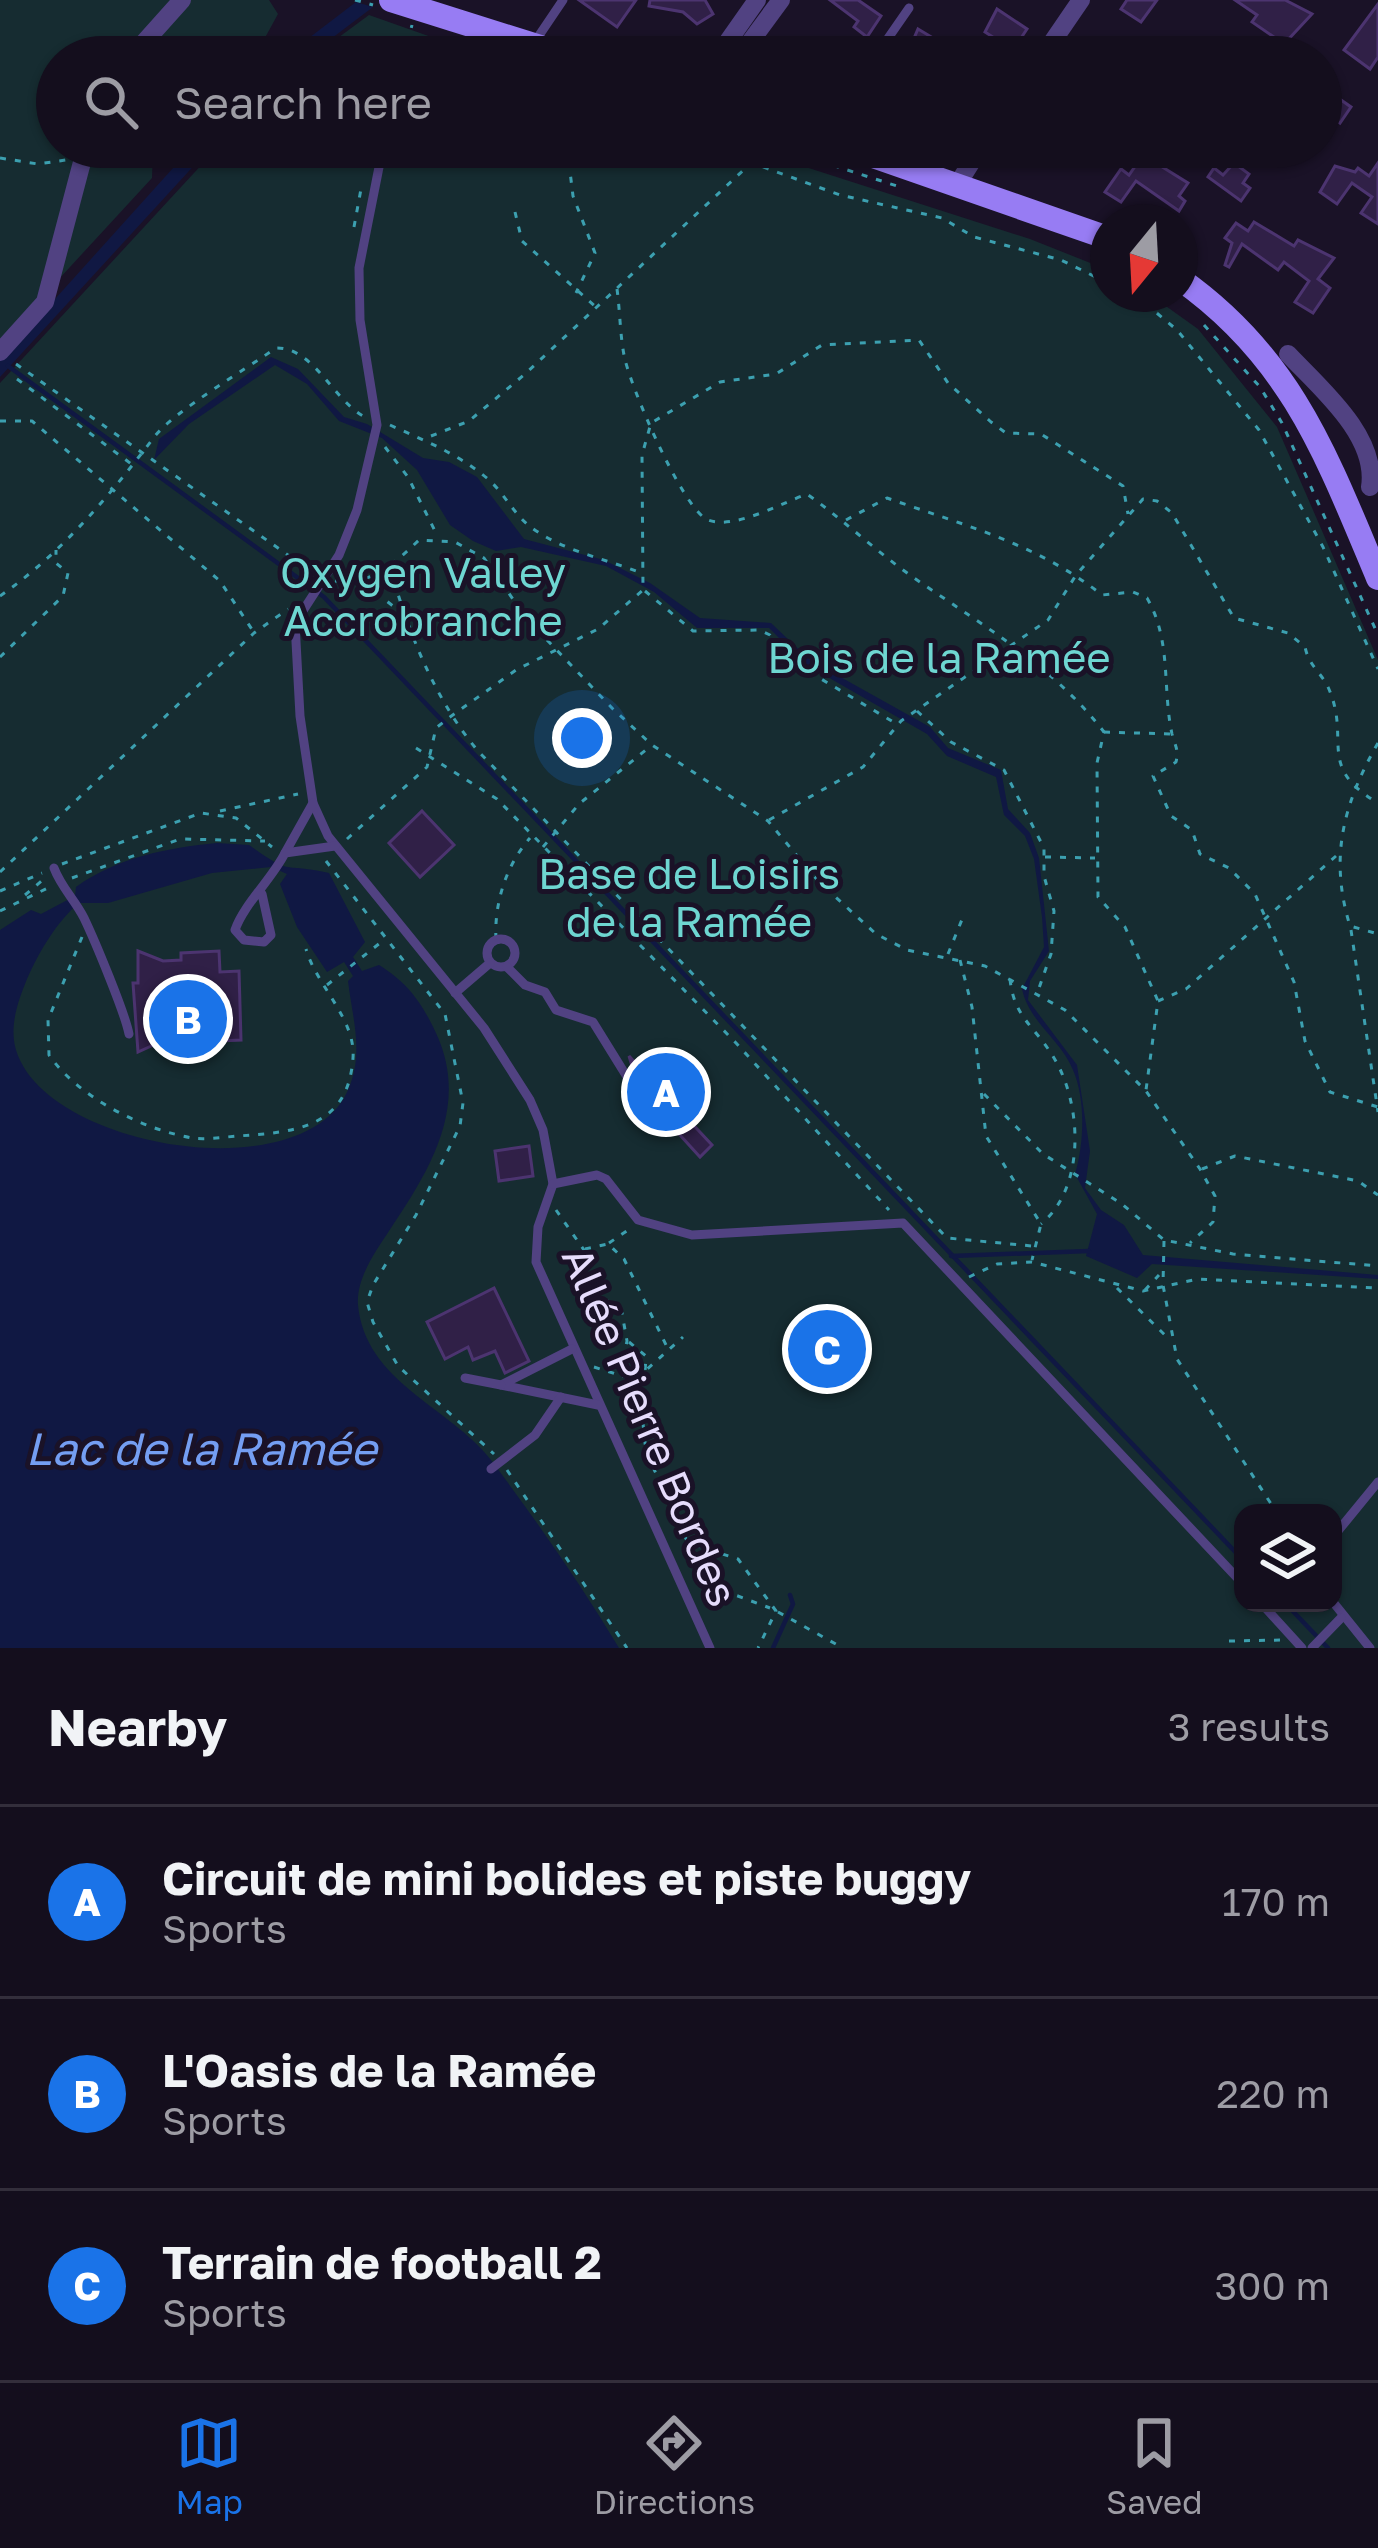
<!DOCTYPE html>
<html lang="en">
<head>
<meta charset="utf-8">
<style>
  body { margin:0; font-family:"Golos Text",sans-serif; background:#211c2a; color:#f1f3f6 }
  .controls { position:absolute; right:36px; bottom:36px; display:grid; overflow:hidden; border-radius:24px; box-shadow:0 3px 9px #0004 }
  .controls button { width:108px; height:108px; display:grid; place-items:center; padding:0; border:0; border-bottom:3px solid #332e3b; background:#140e1d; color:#f1f3f6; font:60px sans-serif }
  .compass { position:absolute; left:1090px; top:204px; width:108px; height:108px; border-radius:50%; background:#140e1d; box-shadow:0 3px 9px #0004; rotate:198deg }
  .you { position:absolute; left:582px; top:738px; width:42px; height:42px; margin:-30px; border:9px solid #fff; border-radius:50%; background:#1a73e8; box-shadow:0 0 0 18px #1a73e833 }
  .badge { display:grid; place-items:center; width:78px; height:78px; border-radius:50%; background:#1a73e8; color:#fff; font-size:39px; font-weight:700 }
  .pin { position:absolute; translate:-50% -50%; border:6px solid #fff; box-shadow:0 3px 12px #0006 }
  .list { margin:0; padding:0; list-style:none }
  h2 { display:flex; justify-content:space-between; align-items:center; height:156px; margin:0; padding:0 48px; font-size:51px }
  h2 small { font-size:39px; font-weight:400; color:#9d9ca4 }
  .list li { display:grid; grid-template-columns:78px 1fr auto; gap:36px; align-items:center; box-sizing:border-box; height:192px; padding:0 48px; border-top:3px solid #332e3b }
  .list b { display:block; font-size:45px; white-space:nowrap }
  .list p { margin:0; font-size:39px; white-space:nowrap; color:#9d9ca4 }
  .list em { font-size:39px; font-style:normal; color:#9d9ca4 }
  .icon { flex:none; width:66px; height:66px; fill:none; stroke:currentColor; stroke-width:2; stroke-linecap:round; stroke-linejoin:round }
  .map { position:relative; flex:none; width:1378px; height:1648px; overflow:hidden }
  .search { position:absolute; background:#140e1d; box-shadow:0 3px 9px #0004; left:36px; right:36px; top:36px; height:132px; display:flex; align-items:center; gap:30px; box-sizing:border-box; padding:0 42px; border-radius:66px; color:#9d9ca4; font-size:45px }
  .sheet { height:732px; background:#140e1d }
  nav { display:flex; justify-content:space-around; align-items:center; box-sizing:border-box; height:168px; border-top:3px solid #332e3b; background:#140e1d; font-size:33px; color:#9d9ca4 }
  nav a { display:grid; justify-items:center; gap:6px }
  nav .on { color:#1a73e8 }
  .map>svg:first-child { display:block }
  .green { fill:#162c31; fill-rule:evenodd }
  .water { fill:#101843; fill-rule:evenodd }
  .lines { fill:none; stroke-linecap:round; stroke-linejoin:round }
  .stream { stroke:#101843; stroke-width:4.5 }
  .building { fill:#302047; stroke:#4c3470; stroke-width:3 }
  .path { stroke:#3ca0b0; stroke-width:3; stroke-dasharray:6 9; stroke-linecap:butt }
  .service { stroke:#514282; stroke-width:9 }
  .minor { stroke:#514282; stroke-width:18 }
  .secondary { stroke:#977cf3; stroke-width:24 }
  .labels { text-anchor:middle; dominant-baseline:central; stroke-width:10; stroke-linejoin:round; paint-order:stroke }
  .park-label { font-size:42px; fill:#6ed6d1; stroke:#1a1227 }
  .street-label { font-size:42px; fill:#e6dcfc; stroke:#1a1227 }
  .water-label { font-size:45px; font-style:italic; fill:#749ef2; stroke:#1a1227 }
</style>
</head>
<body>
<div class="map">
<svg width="1378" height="1648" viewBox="0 0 1378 1648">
  <rect width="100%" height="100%" fill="#1a1227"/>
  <g class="green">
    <polygon points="0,0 269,0 278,14 261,45 247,57 57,57 57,147 153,147 152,178 0,343"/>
    <polygon points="369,15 488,57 312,57"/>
    <path d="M218,147H743L1030,239L1108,270V294H1149L1198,329L1277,427L1378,660V1648H0V383ZM1243,1513H1333V1603H1243Z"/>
  </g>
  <g class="water">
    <polygon points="356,2 373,7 307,57 284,57"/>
    <polygon points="192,147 211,147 0,377 0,360"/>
    <path d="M271,357L298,369L344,417L367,424L423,458L449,462L477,477L524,539L604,560L650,583L700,618L771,623L810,660L930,727L948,748L1001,770L1008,809L1030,833L1039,858L1049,951L1030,981L1028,1000L1077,1065L1090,1151L1085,1188L1101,1210L1124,1225L1143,1255L1378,1275V1279L1152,1264L1137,1278L1086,1256L1097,1214L1075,1174C1084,1144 1086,1100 1073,1070C1061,1040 1029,1022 1022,989L1044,947L1042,917L1034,859L1025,836L1004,815L996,777L947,756L927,734L805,664L769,628H697L654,592L606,566L521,547L496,551L473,541L450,525L417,470L382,438L339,421L307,384L275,365L189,424L154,460L159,439Z"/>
    <path d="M217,843L249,845C294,877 279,862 329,873L365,942L353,957L362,971L379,965C408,983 422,1003 436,1033C470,1106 430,1170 389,1231C375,1252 356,1279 358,1305C365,1382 450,1407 491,1460C536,1520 580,1583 619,1648H0V930L31,910L41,914L75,896L76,887C118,857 167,848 217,843ZM271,867L287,874L280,884L297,927L327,972L344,962L353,976L348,981C353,1022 366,1059 344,1098C290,1189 45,1146 16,1050C9,1026 18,1001 27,979C39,952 57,921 79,903H108L212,873Z"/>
  </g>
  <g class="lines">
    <g class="stream">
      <polyline points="8,366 324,597 1243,1560"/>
      <polyline points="951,1256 1089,1251"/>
      <polyline points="1285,1603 1328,1648"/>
      <polyline points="773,1648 793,1604 790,1595"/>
    </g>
  </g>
  <g class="building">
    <polygon points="579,0 636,0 617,27"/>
    <polygon points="650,0 705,0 713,14 697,24 683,12 649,6"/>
    <polygon points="830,0 858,0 881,16 867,37 854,27 858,21"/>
    <polygon points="1127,0 1157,0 1141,22 1121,9"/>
    <polygon points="1235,0 1285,0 1312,14 1284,44 1252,22 1257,15"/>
    <polygon points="1378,4 1378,57 1370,69 1344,50"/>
    <polygon points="997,9 1027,29 1013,50 985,32"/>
    <polygon points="918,29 933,38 930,43 937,48 932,57 906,57"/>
    <polygon points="1321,86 1351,107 1340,123 1321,109"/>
    <polygon points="1143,155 1188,183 1179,196 1185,201 1179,211 1136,181 1121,202 1105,192 1121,169 1129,175"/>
    <polygon points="1234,163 1249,174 1243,183 1250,188 1241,201 1208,177 1214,168 1223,175"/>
    <polygon points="1378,163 1378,224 1361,213 1372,197 1352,183 1337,204 1320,192 1335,166 1355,172 1358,168 1369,176"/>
    <polygon points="1254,222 1294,246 1298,240 1334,258 1318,279 1330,288 1313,313 1295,302 1309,281 1284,262 1278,270 1242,244 1229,267 1225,265 1232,243 1225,238 1236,223 1248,231"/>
    <polygon points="422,811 454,845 420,877 389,843"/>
    <polygon points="138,951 163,961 181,960 181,953 219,951 220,972 239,971 241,1040 171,1043 171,1037 138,1052 133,983 138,983"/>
    <polygon points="629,1056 712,1145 700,1157 639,1090"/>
    <polygon points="529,1146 533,1176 499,1181 495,1151"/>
    <polygon points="494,1288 529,1361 505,1373 495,1351 473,1360 468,1347 445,1359 427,1322"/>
  </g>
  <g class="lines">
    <g class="path">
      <polyline points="355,0 373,5"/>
      <polyline points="404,57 412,25"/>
      <polyline points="597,57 600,49 621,55 649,49 652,57"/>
      <polyline points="567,147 573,196 595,253 576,293"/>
      <polyline points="691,147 722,152 840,195 942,218 974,237 1061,260 1108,283"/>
      <polyline points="776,147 897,186"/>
      <polyline points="0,158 38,164 66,160"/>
      <polyline points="515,212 522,241 596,307"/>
      <polyline points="354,227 361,189"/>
      <path d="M617,289C620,311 620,334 624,355C629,384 683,510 708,520C734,530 782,503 807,494C845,521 879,554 917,580C985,627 1053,666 1104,732L1097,763L1098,897L1125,927L1158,1001L1146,1090"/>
      <polyline points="1116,294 1157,313"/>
      <polyline points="1134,294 1177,330 1259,430 1323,547 1378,669"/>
      <polyline points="1204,325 1260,387 1282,423 1378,635"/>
      <polyline points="16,364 315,574"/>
      <polyline points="17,379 134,466"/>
      <polyline points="0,421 32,421 220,581 253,631"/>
      <path d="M390,425C425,441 457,453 488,479C505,494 514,515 532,528C565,552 607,559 644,574"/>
      <polyline points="431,436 469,421 525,374 750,164"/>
      <polyline points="385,447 408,477 438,537"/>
      <path d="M846,520L887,498C963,525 1038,544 1102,595L1133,592L1147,598C1172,641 1162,688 1172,734C1175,746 1179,749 1176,762L1153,776L1171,816L1192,830L1200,854L1229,868L1255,894L1294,982L1305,1041L1330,1092L1378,1107"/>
      <path d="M390,567C408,632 435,700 478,751L947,1238L1032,1246"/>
      <path d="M335,581C371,586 395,563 419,540L455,542L484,558L527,619L612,708L652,745L768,821L819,882L876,934L907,950L985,966L1065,1010L1146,1091L1200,1169L1215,1196L1213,1222L1190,1243"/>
      <polyline points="347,583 380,596 406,616"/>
      <polyline points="645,591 693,631 759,630 770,635 796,664 895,723"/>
      <path d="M0,596C62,553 110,495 155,436C175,411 246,369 276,348C313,347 333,399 363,416"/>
      <polyline points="0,657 63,596 68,573 56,563 56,550"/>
      <polyline points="917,711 951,742 1004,770 1044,848 1044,876 1054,911 1051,954 1039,988"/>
      <polyline points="1104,732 1171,734"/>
      <path d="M1378,743C1343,804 1329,858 1350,926L1378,934"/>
      <polyline points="416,748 497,799 736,1043 889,1210"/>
      <polyline points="220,811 298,794"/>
      <path d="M769,820L863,767L901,721L1048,620L1076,575L1143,499L1157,501L1172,513L1234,618L1288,633L1305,647C1309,666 1320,671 1328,687C1352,740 1315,766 1378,803"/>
      <polyline points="347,839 427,767 436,728 450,717 516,670 598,629 643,590 642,455 651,423 720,382 776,374 822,345 919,340 948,383 991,422 1006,433 1041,434 1123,486 1128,514"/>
      <polyline points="543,847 579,804 652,745"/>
      <polyline points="1045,857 1095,858"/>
      <polyline points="326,861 445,1014 463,1103 460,1126 416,1215 373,1285 367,1302 373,1322 398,1366 494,1454"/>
      <polyline points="62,864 201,813 236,818 272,847"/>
      <polyline points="0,872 254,633 288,609"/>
      <polyline points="72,878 180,839 265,841"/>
      <polyline points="0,891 42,873"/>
      <polyline points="25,895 45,878"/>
      <polyline points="0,911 52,886"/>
      <polyline points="1351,930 1378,1112"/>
      <path d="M82,937L48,1020L49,1055C79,1098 142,1129 192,1138C206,1140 224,1137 238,1136C294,1132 348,1129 353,1058C356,1019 316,985 306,949"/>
      <path d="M496,939C494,904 506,865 530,838"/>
      <polyline points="948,954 963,917"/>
      <polyline points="960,960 972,1007 986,1136 1041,1224 1032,1260"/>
      <path d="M1010,979C1014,1018 1035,1026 1054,1058C1082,1104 1086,1187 1041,1224"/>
      <polyline points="327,985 385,939"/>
      <polyline points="1158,1001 1186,989 1336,856"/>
      <polyline points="984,1094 1043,1154 1122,1204 1164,1240 1233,1254 1378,1266"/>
      <polyline points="1202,1169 1235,1156 1358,1181 1378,1195"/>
      <polyline points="556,1210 584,1250 603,1297 622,1313 627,1341 623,1360 640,1395 646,1452 688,1543 738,1559 776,1611 758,1648"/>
      <polyline points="1164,1241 1163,1285 1177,1359 1277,1513"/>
      <polyline points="609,1243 631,1228"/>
      <polyline points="585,1249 608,1244 624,1259 669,1351"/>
      <polyline points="969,1277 997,1264 1032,1262 1143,1291 1198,1279 1378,1288"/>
      <polyline points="1117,1288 1170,1340"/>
      <polyline points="1145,1290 1159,1275"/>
      <polyline points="629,1342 646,1356 645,1372"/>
      <polyline points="594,1367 635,1380 683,1337"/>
      <polyline points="507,1470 627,1648"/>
      <polyline points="695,1580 770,1608"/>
      <polyline points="778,1612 843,1648"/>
      <polyline points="1229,1641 1281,1640"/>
    </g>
    <g class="service">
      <polyline points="536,40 563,0"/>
      <polyline points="467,57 474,30"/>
      <polyline points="875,57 909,8"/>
      <polyline points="383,147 359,268 360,320 377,425 357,510 339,555 295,623 300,716 313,803 328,836 484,1028 530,1100 543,1130 553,1184 538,1227 536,1262 710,1648"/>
      <polyline points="285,853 313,803"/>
      <path d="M54,868C61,887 75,900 84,918C95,941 125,1013 129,1034"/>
      <path d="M262,894L271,935L264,942L244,940L235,930C244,904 272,879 285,853L335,846"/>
      <circle cx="501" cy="953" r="14"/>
      <polyline points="507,967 525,985 545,992 556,1010 593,1022 632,1085"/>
      <polyline points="455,993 490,963"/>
      <polyline points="553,1184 597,1175 606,1179 638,1220 692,1235 903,1223 1243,1584"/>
      <polyline points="572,1349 501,1385 598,1405"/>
      <polyline points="465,1378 501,1385"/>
      <polyline points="491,1469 535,1435 561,1397"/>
      <polyline points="1333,1537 1378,1482"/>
      <polyline points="1333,1602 1370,1648"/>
      <polyline points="1261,1603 1302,1648"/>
      <polyline points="1312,1648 1341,1618"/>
    </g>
    <g class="minor">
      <polyline points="131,57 182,0"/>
      <polyline points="717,57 757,0"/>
      <polyline points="739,57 781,0"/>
      <polyline points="1042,57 1081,0"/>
      <polyline points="957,185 981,147"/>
      <polyline points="0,352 45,302 86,147"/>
      <path d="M1288,354C1320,388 1378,436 1370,487"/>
    </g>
    <g class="secondary">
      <polyline points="391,0 572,57"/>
      <polyline points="847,147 1108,238"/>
      <path d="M1180,279C1292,358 1327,457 1378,578"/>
    </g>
  </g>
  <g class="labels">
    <g class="park-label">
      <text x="423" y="572">Oxygen Valley<tspan x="423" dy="48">Accrobranche</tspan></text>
      <text x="939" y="657">Bois de la Ramée</text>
      <text x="689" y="873">Base de Loisirs<tspan x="689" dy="48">de la Ramée</tspan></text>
    </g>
    <g class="street-label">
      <text transform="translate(651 1426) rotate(67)">Allée Pierre Bordes</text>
    </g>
    <g class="water-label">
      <text x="201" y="1448">Lac de la Ramée</text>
    </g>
  </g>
</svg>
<div class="controls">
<button><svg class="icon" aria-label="layers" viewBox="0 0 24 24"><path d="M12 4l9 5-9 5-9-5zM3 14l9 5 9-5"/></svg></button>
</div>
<svg class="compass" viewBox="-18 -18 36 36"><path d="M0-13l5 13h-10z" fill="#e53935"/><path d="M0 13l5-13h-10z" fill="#9d9ca4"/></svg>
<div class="you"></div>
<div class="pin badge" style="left:666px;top:1092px">A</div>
<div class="pin badge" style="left:188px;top:1019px">B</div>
<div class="pin badge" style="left:827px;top:1349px">C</div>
<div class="search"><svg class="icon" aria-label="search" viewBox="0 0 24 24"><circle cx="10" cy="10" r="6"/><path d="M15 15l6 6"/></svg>Search here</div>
</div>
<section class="sheet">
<h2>Nearby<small>3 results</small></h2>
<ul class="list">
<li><span class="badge">A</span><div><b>Circuit de mini bolides et piste buggy</b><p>Sports</p></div><em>170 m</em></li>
<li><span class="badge">B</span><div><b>L'Oasis de la Ramée</b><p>Sports</p></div><em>220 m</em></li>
<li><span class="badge">C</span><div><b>Terrain de football 2</b><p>Sports</p></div><em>300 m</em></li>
</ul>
</section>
<nav>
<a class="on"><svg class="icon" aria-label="map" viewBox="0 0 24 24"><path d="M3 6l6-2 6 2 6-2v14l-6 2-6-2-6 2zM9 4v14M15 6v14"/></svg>Map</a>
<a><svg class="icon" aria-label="directions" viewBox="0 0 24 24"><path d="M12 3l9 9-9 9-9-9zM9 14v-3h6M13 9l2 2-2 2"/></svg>Directions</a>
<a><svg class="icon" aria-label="saved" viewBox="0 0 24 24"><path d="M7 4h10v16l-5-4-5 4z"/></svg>Saved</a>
</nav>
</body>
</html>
